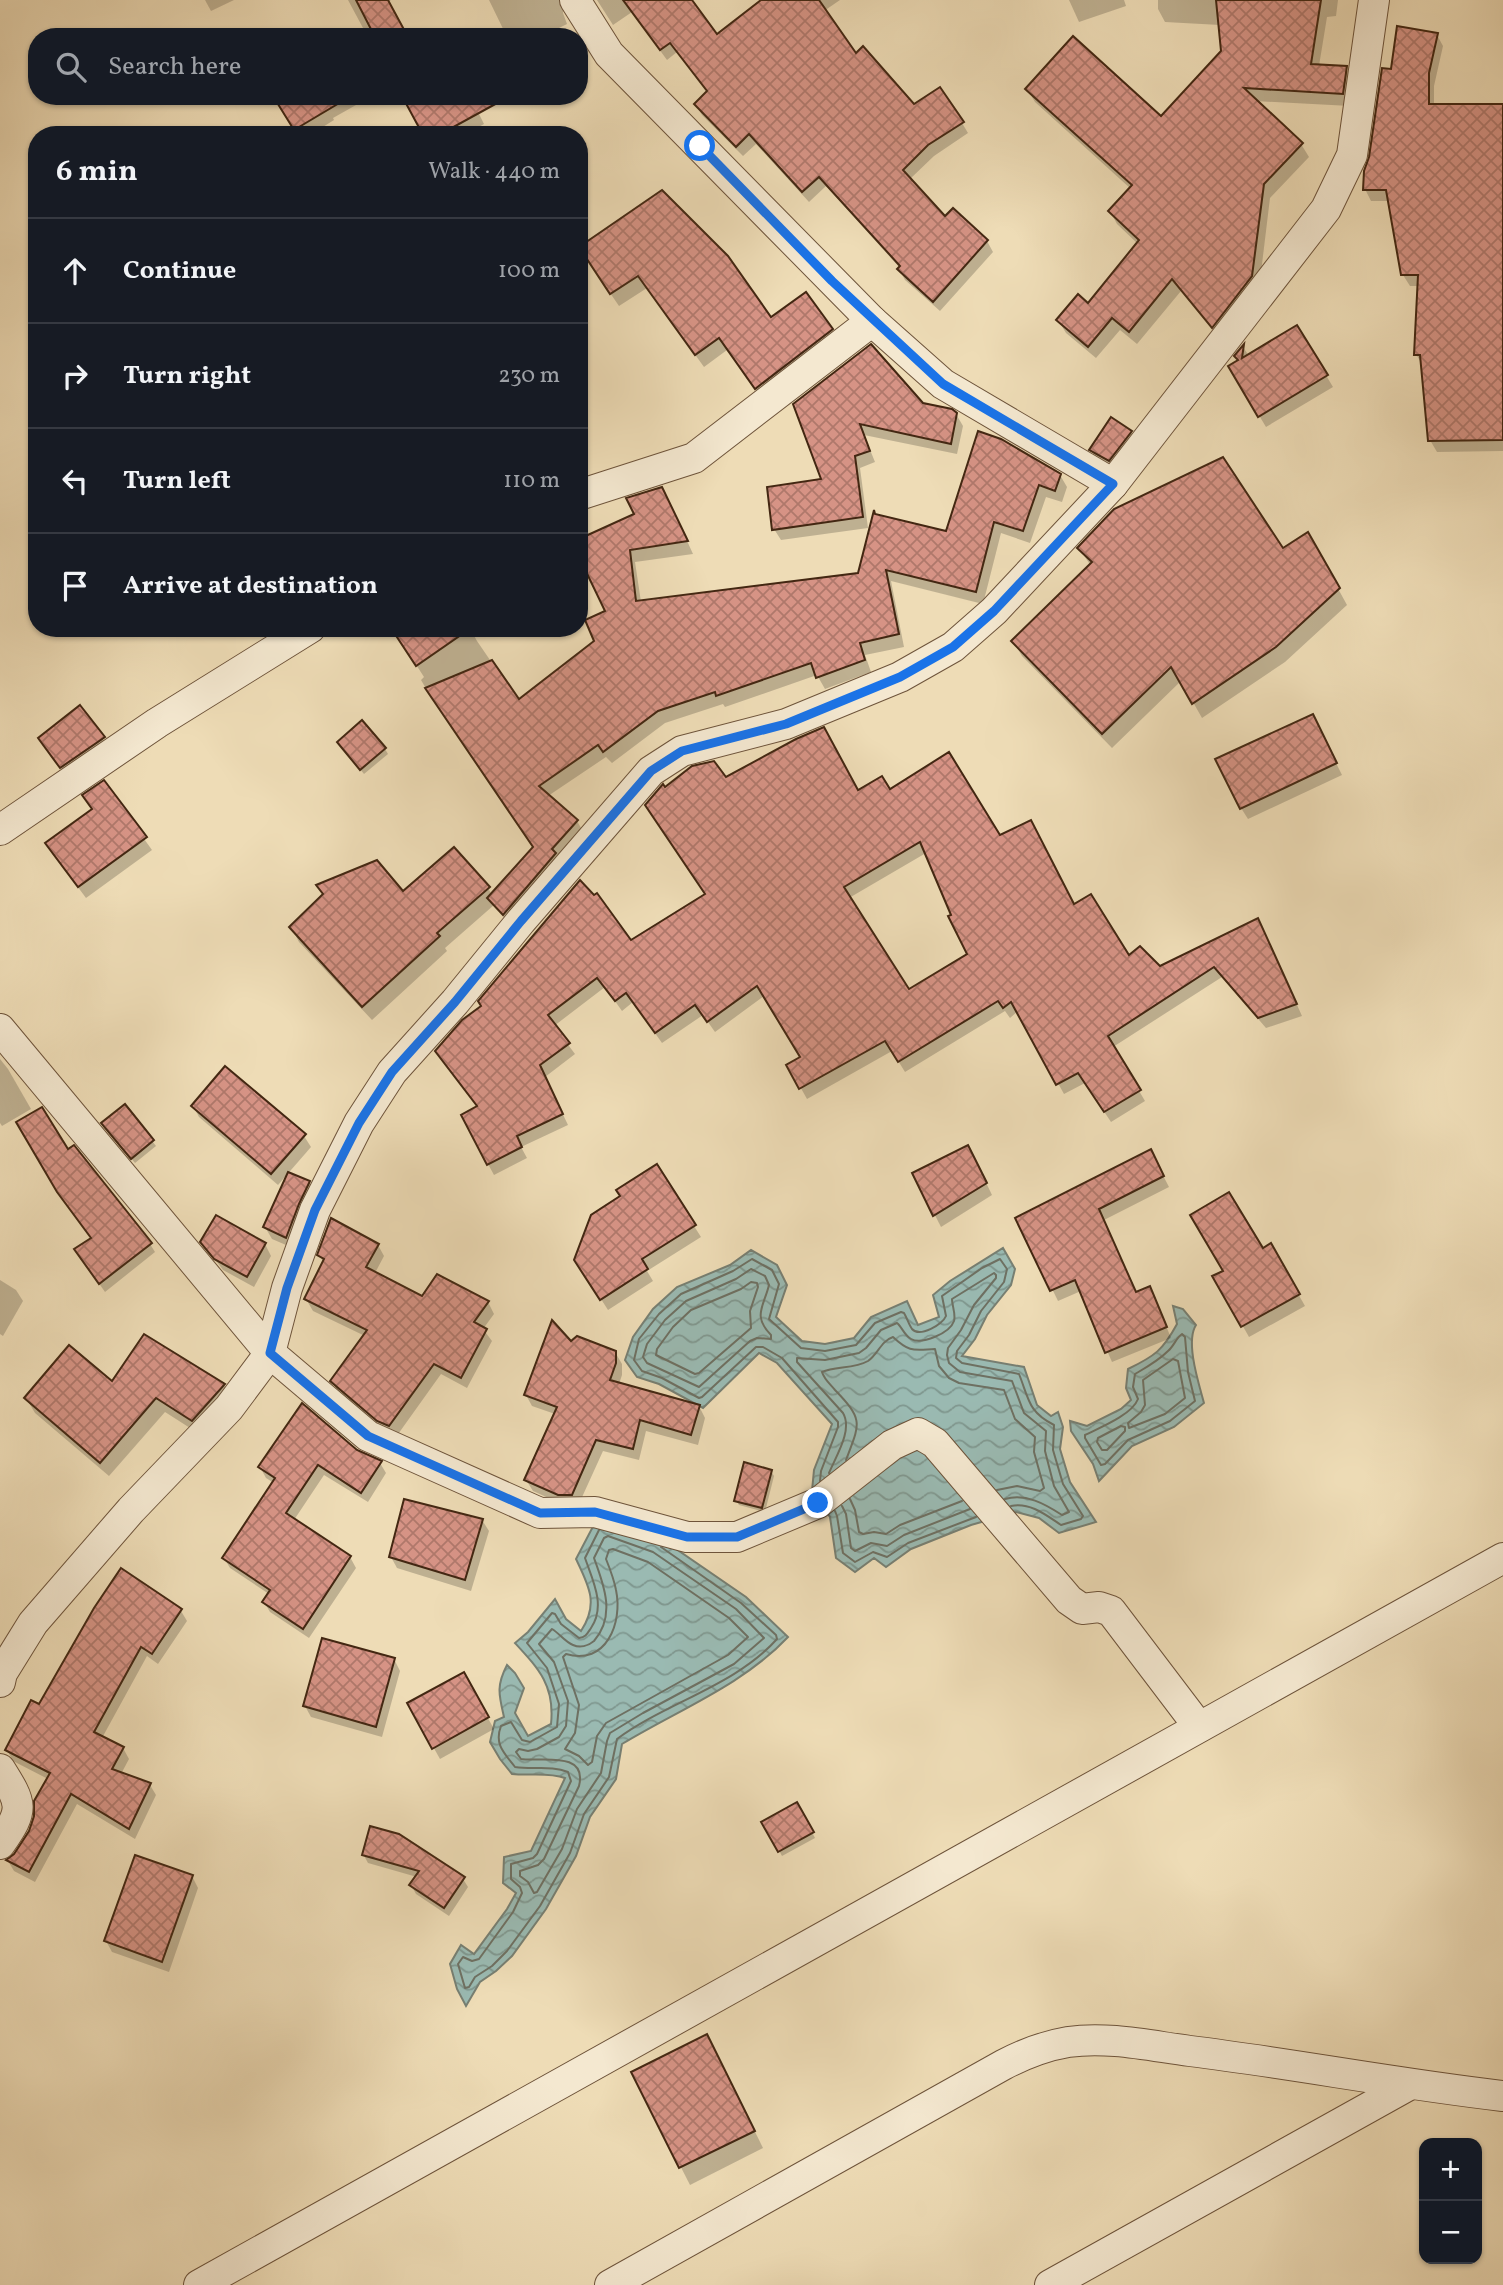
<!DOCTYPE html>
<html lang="en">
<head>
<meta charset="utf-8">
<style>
  body { margin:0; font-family:Vollkorn,serif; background:#20242c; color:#f1f3f6 }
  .controls { position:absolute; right:21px; bottom:21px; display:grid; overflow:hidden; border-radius:14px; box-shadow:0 2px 5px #0004 }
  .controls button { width:63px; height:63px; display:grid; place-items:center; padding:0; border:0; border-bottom:2px solid #363941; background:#171b24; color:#f1f3f6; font:35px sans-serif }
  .stop { position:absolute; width:21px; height:21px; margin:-16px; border:5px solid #1a73e8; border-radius:50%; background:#fff }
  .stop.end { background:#1a73e8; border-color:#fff; box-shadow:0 2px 7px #0008 }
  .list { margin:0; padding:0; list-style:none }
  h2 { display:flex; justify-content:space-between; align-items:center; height:91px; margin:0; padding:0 28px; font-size:30px }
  h2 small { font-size:23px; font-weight:400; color:#9ea1a6 }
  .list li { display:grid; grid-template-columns:46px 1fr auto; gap:21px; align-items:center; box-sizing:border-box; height:105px; padding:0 28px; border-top:2px solid #363941 }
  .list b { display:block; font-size:26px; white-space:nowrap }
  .list em { font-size:23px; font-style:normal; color:#9ea1a6 }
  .icon { flex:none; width:38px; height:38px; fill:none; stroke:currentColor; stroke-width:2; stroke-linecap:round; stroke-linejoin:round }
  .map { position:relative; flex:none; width:1503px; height:2285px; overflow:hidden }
  .search { position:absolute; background:#171b24; box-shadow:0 2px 5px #0004; left:28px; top:28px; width:560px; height:77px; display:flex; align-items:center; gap:18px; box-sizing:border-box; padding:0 24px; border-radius:28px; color:#9ea1a6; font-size:26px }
  .panel { position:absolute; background:#171b24; box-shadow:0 2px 5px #0004; left:28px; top:126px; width:560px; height:511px; border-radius:28px }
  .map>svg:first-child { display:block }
  .water { fill:url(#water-waves); stroke:#777f72; stroke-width:2 }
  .shadow { fill:#0003; fill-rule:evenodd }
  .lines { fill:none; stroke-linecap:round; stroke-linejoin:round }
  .shore { stroke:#6e7062; stroke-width:2 }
  .building { fill:url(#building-cross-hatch); stroke:#432712; stroke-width:2; fill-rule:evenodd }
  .minor-casing { stroke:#6e543b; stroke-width:32 }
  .minor { stroke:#f4e8d0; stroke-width:30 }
  .route { stroke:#1a73e8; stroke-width:9 }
</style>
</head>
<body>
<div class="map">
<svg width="1503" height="2285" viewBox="0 0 1503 2285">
  <defs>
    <pattern id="water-waves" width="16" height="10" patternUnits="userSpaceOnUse" patternTransform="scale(1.75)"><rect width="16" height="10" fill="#9abab2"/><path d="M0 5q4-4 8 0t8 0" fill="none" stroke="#7f978f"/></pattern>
    <pattern id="building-cross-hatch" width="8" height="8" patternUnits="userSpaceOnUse" patternTransform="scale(1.75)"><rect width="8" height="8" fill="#d69385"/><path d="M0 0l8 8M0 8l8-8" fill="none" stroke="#af786b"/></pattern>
  </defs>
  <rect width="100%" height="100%" fill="#eedcb6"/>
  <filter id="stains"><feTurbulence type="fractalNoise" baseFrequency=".00286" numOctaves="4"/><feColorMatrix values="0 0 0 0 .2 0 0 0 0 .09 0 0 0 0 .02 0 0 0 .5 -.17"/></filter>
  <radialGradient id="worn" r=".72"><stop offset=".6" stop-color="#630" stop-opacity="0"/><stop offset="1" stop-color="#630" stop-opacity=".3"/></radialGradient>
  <g class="water">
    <polygon points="1003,1248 1015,1269 1011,1285 987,1315 975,1339 962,1356 1024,1367 1037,1405 1051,1416 1058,1412 1063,1427 1060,1449 1070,1482 1096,1522 1059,1533 1039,1518 1016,1512 971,1525 911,1549 886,1567 874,1558 855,1572 836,1558 830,1517 812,1491 814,1470 832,1424 777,1363 759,1353 703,1408 659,1384 637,1377 625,1360 633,1337 653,1309 677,1287 730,1265 751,1250 777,1265 787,1285 776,1317 802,1341 825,1344 854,1338 871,1317 907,1301 918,1325 939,1317 933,1295 950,1281"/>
    <path d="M1173,1306L1183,1309L1196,1325C1185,1342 1199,1384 1204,1403L1174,1427L1132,1446L1099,1481L1093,1464L1071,1431L1070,1421L1087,1426L1121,1409L1131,1400L1126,1388L1128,1369C1155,1356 1163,1350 1177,1324Z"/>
    <path d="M598,1517L660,1538L746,1597L788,1637C743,1685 678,1710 622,1744L616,1779L590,1817L576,1856L546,1909L512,1956L496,1971L480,1982L466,2006L457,1989L450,1964L461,1945L474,1954L507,1909L516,1893L503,1883L504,1857L531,1851L565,1778C548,1772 530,1776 512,1774L500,1759L490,1742L495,1721L504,1717C499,1695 496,1686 507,1665L515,1673L524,1688L515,1713L528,1736L551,1724C555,1686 539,1669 515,1643L528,1632L555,1599L566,1619L581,1631C599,1604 589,1586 576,1559Z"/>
  </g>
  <g class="shadow">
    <polygon points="205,0 234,0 211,11"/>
    <polygon points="348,0 391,0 387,2 406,37 348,37 363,28"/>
    <polygon points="489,0 563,0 565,3 563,13 567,24 541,37 507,37"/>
    <polygon points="597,0 690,0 716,37 764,0 840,0 824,11 855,56 913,106 962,123 968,133 934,156 910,179 945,218 987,241 993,252 940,311 905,280 899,269 900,268 826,186 809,202 756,144 743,156 702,115 696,105 708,92 677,52 667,60 632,12 613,25"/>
    <polygon points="1069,0 1124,0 1126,6 1079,22"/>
    <polygon points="1158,0 1338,0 1336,16 1327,17 1319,66 1346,68 1353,81 1350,106 1255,101 1301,144 1309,157 1270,198 1259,289 1220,339 1181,291 1137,344 1120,330 1096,358 1066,333 1058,320 1088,306 1138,244 1117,224 1110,211 1131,189 1035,102 1027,89 1161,119 1223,51 1220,25 1165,22 1158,9"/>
    <polygon points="1437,35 1443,46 1434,86 1434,106 1503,105 1503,451 1437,452 1430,440 1423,366 1416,354 1419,286 1410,286 1403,275 1390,201 1371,201 1365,189 1392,70"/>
    <polygon points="294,96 372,96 333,118 334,120 310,135 298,135 280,104"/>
    <polygon points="470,96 484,124 464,135 425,135"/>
    <polygon points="580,249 770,320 831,330 839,344 764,401 727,350 704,367 647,288 619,306"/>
    <polygon points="1297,327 1333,387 1266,427 1230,367 1240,361 1243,347 1249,356"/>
    <polygon points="795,405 922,405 956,414 963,426 957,454 864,435 875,462 860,468 868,528 781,540 774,529 824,481"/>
    <polygon points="1131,432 1134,437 1112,465 1094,455 1091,450"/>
    <polygon points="979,433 1060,475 1067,487 1062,502 1046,497 1030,543 1001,533 983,604 891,581 904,647 865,655 871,672 825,689 817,675 725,707 723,704 665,723 612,763 606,757 548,796 577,821 584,833 511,926 494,905 445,948 447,951 372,1020 299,942 291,927 403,894 488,888 492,895 535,848 428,692 421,680 424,677 402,643 399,628 474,628 471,630 477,641 518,701 644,693 588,568 579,570 579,541 669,501 693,554 635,562 641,602 859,575 947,533"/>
    <polygon points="1308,534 1347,605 1285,662 1202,718 1181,681 1112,748 1022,656 1013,641 1091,566 1079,548 1283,550"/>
    <polygon points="80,707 110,749 68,778 40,739"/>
    <polygon points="1318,727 1342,775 1248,819 1241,808"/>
    <polygon points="342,747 385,749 388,754 364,774"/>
    <path d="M725,779L858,792L889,791L1000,838L1129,957L1159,968L1264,931L1302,1016L1266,1028L1222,977L1113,1047L1145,1101L1111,1122L1085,1083L1064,1094L1018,1011L1010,1018L1005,1011L905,1072L892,1051L807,1099L788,1065L802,1057L764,996L715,1032L703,1015L662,1043L633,1002L622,1011L605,987L554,1026L575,1054L545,1077L568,1125L521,1147L527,1158L494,1175L488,1164L478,1108L437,1051L631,943L706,895L665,789ZM926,853L969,955L909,991L849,898Z"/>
    <polygon points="104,783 152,850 86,898 54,855 93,810"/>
    <polygon points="0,1059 8,1069 31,1109 2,1126 0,1123"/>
    <polygon points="125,1106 156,1146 135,1163 106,1128"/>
    <polygon points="193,1106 304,1136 311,1147 278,1185 199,1117"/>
    <polygon points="68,1152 150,1244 155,1252 105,1292 82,1259 93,1239"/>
    <polygon points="974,1158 992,1195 941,1227 914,1174"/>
    <polygon points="1156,1162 1169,1187 1104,1220 1137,1293 1155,1299 1171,1338 1112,1362 1081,1291 1058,1301 1018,1219"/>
    <polygon points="656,1166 701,1237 647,1271 653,1281 608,1310 583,1271 622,1197"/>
    <polygon points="309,1183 315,1194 293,1248 272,1239 265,1227"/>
    <polygon points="202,1242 265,1244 271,1256 254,1287 223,1270"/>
    <polygon points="378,1245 384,1256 375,1273 422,1298 488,1302 494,1314 483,1329 492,1341 467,1388 441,1374 396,1437 386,1432 338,1392 332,1381 365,1336 313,1311 306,1299 324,1263 319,1255"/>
    <polygon points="1271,1246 1305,1306 1249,1337 1215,1277"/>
    <polygon points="0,1280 16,1290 23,1301 3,1336 0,1334"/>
    <polygon points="571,1343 615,1352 622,1364 622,1375 619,1384 699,1406 705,1418 698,1445 646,1431 639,1460 603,1451 578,1506 566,1506 533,1491 526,1480 555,1414 532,1406 526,1395"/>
    <polygon points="112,1383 224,1385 232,1400 201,1435 165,1412 109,1476 35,1413 26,1398"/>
    <polygon points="356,1451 380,1463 386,1473 368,1502 324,1475 294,1520 350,1557 356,1568 309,1638 270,1612 264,1602 269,1594 230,1568 224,1558 274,1483 266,1478 260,1467"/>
    <polygon points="771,1471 774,1476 765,1512 739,1505 736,1500"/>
    <polygon points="482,1520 489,1531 471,1591 397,1568 391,1557"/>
    <polygon points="181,1611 187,1621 158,1664 147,1656 102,1738 123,1748 129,1759 121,1774 150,1785 156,1795 135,1839 77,1804 35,1882 14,1871 8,1861 16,1855 30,1832 48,1779 13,1761 7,1750 40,1706"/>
    <polygon points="394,1659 400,1671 382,1737 311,1717 305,1706"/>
    <polygon points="463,1674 494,1729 440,1759 409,1704"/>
    <polygon points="797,1804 815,1838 782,1856 764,1823"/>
    <polygon points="363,1854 463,1879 468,1887 449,1916 416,1894 411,1885 417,1877 368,1863"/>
    <polygon points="192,1876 198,1888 169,1972 112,1952 106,1941"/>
    <polygon points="716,2053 763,2148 690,2185 633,2073"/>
  </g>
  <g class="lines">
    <g class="shore">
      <path d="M751,1269L765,1276L769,1285C764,1306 752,1316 771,1335V1339L757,1338L750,1341L699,1387L647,1363L643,1357L647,1344L665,1320L686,1301L736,1279Z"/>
      <polygon points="751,1282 757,1283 758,1287 750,1311 751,1328 699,1373 695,1374 656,1355 657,1349 673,1327 691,1310 741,1289"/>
      <path d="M1182,1334L1185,1337L1188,1372L1195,1401L1170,1421L1128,1440L1105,1464L1101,1465L1085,1438V1435C1099,1428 1132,1415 1138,1399L1133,1387L1135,1374C1147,1367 1158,1361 1168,1351C1174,1346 1176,1338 1182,1334Z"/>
      <polygon points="1173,1359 1178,1361 1185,1398 1165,1414 1129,1428 1128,1423 1141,1412 1145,1405 1143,1380"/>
      <polygon points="1121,1426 1125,1427 1125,1431 1107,1450 1102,1450 1097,1442 1098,1438"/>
      <path d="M846,1460C860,1423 864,1420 835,1390C830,1384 824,1379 822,1372C835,1366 854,1369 868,1361C878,1354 881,1341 893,1337C910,1353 914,1350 935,1349L939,1366L949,1378L959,1383L1004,1390L1015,1419L1035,1437L1034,1452L1044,1488L1040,1491L1017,1486L997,1490"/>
      <path d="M829,1473C836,1456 853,1430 843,1413L797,1362V1358L825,1360L859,1353L866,1348L881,1330L897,1323C902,1327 904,1335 911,1339C922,1345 950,1333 954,1321C956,1314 952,1306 952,1299L994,1273L996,1275V1278L974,1305L961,1330L948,1348L947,1355L949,1363L960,1372L1012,1381L1024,1413L1046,1431L1045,1451L1054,1486L1069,1512L1062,1515C1045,1504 1026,1493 1005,1499"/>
      <path d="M820,1481L821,1471L838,1427V1422L782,1358L763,1347H756L702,1397L699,1398L662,1378L642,1371L634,1360L639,1339L659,1314L681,1294L733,1271L752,1259L772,1270L779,1284L769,1319L801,1348L825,1351L856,1345L875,1323L901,1312L904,1313C907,1318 909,1325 912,1329C920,1338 943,1324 946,1316L942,1296L982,1268L1000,1259L1007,1269L1004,1282L981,1311L969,1335L957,1351L956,1358L962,1363L1019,1374C1029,1399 1028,1412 1054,1425L1053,1450L1063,1484L1083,1516L1081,1519L1061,1525C1046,1515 1030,1502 1011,1506"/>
      <polyline points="850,1499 855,1510 859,1532 863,1534 874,1532 886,1534 900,1525 962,1501"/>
      <polyline points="842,1506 846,1514 851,1548 855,1551 871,1543 887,1546 904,1535 970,1509"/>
      <polyline points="835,1511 837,1516 843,1553 855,1562 873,1552 887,1557 908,1543 976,1517"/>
      <path d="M599,1530L585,1558C593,1581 606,1606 591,1628C587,1634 586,1637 579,1638L561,1624L555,1614L552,1613L527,1643L547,1668L559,1704L557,1727L530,1742L522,1740L511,1722L501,1726C494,1744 504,1753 515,1767C534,1770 551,1765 568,1772L571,1781L537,1854L533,1858L511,1864V1879L520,1887L522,1893L513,1912L479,1959L472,1961L463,1957L458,1964L465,1988L469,1987L475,1977L492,1966L507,1951L540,1906L570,1853L584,1814L609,1777L617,1739C667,1702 735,1686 777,1639L776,1635L741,1603L661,1547"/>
      <path d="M608,1536L653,1552L736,1609L764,1638L734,1664L643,1713L610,1733L607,1741L601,1773L577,1809L562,1849L537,1892L534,1893L528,1882L520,1876V1871L538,1865L544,1859L579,1786C588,1750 540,1762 521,1759L516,1752L519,1749L528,1751L537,1749L559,1737L566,1726L568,1701L554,1662L539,1644L552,1629C559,1633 565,1642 573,1645C580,1648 588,1646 594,1641C616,1616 604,1585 594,1558L604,1538Z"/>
      <path d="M613,1549L648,1562L729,1618L748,1637L728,1655L606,1723L597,1736L592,1762L588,1765L579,1756L565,1749L575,1733L579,1705L563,1657L566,1654C606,1666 623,1623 616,1590C614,1579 610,1569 606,1559L609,1550Z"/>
    </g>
  </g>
  <g class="building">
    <polygon points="356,0 388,0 408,37 375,37"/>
    <polygon points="623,0 692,0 717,34 761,0 819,0 856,53 863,46 914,104 940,87 964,122 928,145 903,170 945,216 953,208 988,240 933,302 897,269 900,266 819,177 802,192 749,134 736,147 694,104 707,91 670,43 660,50"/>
    <polygon points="1216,0 1321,0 1311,64 1347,66 1343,94 1244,88 1303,143 1264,184 1252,276 1212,328 1172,279 1129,332 1112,318 1088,347 1056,320 1078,294 1088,303 1139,240 1108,211 1132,185 1025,89 1073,36 1161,116 1221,51"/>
    <polygon points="1397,26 1438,33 1429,73 1429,104 1503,104 1503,440 1428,441 1420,355 1414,355 1418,275 1401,275 1386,190 1363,190 1364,171 1369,157 1382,68 1391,69"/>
    <polygon points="273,96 351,96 294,130"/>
    <polygon points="402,96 510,96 439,135 423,135"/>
    <polygon points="662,190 728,256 771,317 806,292 833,329 755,389 719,338 695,355 638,276 610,294 579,247"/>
    <polygon points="1297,325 1328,375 1258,417 1228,366 1238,360 1234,356 1244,344 1242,358"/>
    <polygon points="871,344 923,403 952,409 957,413 951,444 860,424 870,451 855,456 863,517 772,530 767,487 821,479 793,404"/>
    <polygon points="1111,417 1132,431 1109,461 1089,450"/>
    <polygon points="978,431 1001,439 1061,474 1055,491 1039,485 1023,531 994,522 976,592 886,570 899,634 860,643 865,660 816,678 811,663 716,696 715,692 658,711 603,752 598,745 539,786 578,820 552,849 556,853 503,915 487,898 533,847 425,688 492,660 519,699 594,641 585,620 605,611 579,557 579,539 634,514 626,498 662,487 688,541 630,550 636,601 858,573 874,510 875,514 946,531"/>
    <polygon points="1223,457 1283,548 1308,532 1340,588 1276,647 1192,704 1171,667 1102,734 1011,641 1092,562 1077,548 1114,509"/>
    <polygon points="391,628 471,628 416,666"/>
    <polygon points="80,705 105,737 60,768 38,738"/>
    <polygon points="1313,714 1337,763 1240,809 1215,759"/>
    <polygon points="362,720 386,748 360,770 337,742"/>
    <path d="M824,727L858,790L882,776L890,789L949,752L1000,835L1031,820L1074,904L1091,894L1129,955L1140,946L1160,966L1258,918L1297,1004L1258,1018L1214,967L1108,1036L1141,1090L1104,1112L1078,1073L1056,1085L1011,1002L1003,1008L998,1001L898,1062L885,1041L799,1089L786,1065L800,1057L757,986L707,1022L695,1005L655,1033L626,993L615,1001L597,978L548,1015L570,1043L540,1065L563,1114L517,1136L522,1147L487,1165L461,1115L477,1106L435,1051L462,1020L481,1006L478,1001L580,880L594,895L597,893L631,940L705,894L645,805L663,784L665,787L692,766L714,761L726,777L796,739ZM920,842L951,915L948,916L967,954L909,989L844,887Z"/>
    <polygon points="104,780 147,837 78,887 45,843 92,809 82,795"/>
    <polygon points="454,847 490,887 437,933 440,936 362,1007 289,927 323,894 316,885 377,860 403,891"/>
    <polygon points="225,1066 306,1134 271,1174 191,1106"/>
    <polygon points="125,1104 154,1140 131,1159 101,1123"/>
    <polygon points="42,1107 68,1149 74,1145 152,1243 99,1284 74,1249 91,1238 57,1192 16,1122"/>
    <polygon points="968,1145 987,1183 933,1216 912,1173"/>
    <polygon points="1151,1149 1164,1176 1099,1209 1136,1292 1150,1286 1167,1327 1105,1353 1075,1280 1050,1291 1015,1218"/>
    <polygon points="657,1164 696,1225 642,1259 648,1269 600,1300 574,1260 591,1215 620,1196 616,1190"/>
    <polygon points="288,1172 310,1181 299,1204 286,1238 263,1227"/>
    <polygon points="1229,1192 1263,1248 1271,1243 1300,1294 1241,1327 1212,1276 1223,1271 1190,1215"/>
    <polygon points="216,1215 266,1243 247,1277 214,1259 200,1242"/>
    <polygon points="331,1218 379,1244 366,1267 422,1296 437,1274 489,1301 474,1322 487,1329 461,1378 434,1364 389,1426 377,1421 330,1381 367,1330 304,1299 324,1259 317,1255"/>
    <polygon points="552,1320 571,1341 577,1336 616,1351 616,1363 610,1380 700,1405 691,1435 640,1420 633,1449 596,1440 572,1495 558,1495 524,1480 557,1407 524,1395"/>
    <polygon points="144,1334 225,1384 192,1421 156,1398 100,1463 24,1398 69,1345 112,1381"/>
    <polygon points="302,1403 357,1450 382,1461 361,1493 318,1465 286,1513 351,1556 303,1629 262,1602 270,1590 222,1558 275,1478 258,1467"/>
    <polygon points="744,1462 772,1470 762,1508 734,1501"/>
    <polygon points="404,1499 483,1519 465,1580 389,1557"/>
    <polygon points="121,1568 182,1609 152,1654 141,1647 94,1732 124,1747 112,1769 151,1783 129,1829 71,1794 29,1872 6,1860 14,1854 29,1831 34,1816 34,1801 50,1773 5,1750 31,1700 39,1704 94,1608"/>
    <polygon points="322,1638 395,1658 376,1727 303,1706"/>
    <polygon points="464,1672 489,1717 432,1749 407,1703"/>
    <polygon points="797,1802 814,1832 778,1852 761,1822"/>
    <polygon points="370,1826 399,1834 465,1877 444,1908 409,1885 419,1871 362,1855"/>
    <polygon points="135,1855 193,1875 162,1962 104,1941"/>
    <polygon points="707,2034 755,2131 679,2168 631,2072"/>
  </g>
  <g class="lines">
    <defs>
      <g id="minor">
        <polyline points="575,0 609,54 872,321 943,384 1113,484"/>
        <polyline points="579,495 694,458 872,321"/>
        <polyline points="0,830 157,723 310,628"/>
        <polyline points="0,1029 270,1353 368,1436 540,1513 595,1512 687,1537 737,1537 818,1503 892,1445 918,1433 935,1443 1069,1600 1082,1609 1099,1607 1111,1611 1199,1727"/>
        <polyline points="0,1682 2,1673 33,1623 131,1510 229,1408 270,1353 287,1288 315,1210 359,1123 392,1072 455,1002 521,921 651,771 682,751 786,724 900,677 953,647 994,611 1113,484 1326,209 1352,155 1374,0"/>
        <path d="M0,1769C22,1804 25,1809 0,1844"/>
        <polyline points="199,2285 1503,1558"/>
        <path d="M610,2285L1003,2065C1024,2054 1044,2046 1068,2042C1108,2036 1151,2046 1190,2051C1295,2064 1398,2084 1503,2096"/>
        <polyline points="1050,2285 1409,2085"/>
      </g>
    </defs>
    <use href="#minor" class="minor-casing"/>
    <use href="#minor" class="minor"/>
  </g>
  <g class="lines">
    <polyline class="route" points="700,146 832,281 943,384 1113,484 994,611 953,647 900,677 786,724 682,751 651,771 521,921 455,1002 392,1072 359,1123 315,1210 287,1288 270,1353 368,1436 540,1513 595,1512 687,1537 737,1537 818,1503"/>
  </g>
  <rect width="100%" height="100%" filter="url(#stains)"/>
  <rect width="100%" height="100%" fill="url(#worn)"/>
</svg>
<div class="controls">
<button>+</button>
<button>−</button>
</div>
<div class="stop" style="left:700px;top:146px"></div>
<div class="stop end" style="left:818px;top:1503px"></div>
<div class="search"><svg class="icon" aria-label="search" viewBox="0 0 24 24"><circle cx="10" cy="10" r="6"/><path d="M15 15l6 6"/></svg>Search here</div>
<section class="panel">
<h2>6 min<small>Walk · 440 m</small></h2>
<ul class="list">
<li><svg class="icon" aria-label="ahead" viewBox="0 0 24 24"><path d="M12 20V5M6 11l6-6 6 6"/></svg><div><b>Continue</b></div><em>100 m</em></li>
<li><svg class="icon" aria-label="right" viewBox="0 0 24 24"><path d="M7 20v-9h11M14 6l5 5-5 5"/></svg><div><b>Turn right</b></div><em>230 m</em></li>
<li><svg class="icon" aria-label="left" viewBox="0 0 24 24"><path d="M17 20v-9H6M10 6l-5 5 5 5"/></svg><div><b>Turn left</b></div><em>110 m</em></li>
<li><svg class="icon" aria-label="arrive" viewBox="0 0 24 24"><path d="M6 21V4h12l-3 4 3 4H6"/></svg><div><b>Arrive at destination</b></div></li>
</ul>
</section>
</div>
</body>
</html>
